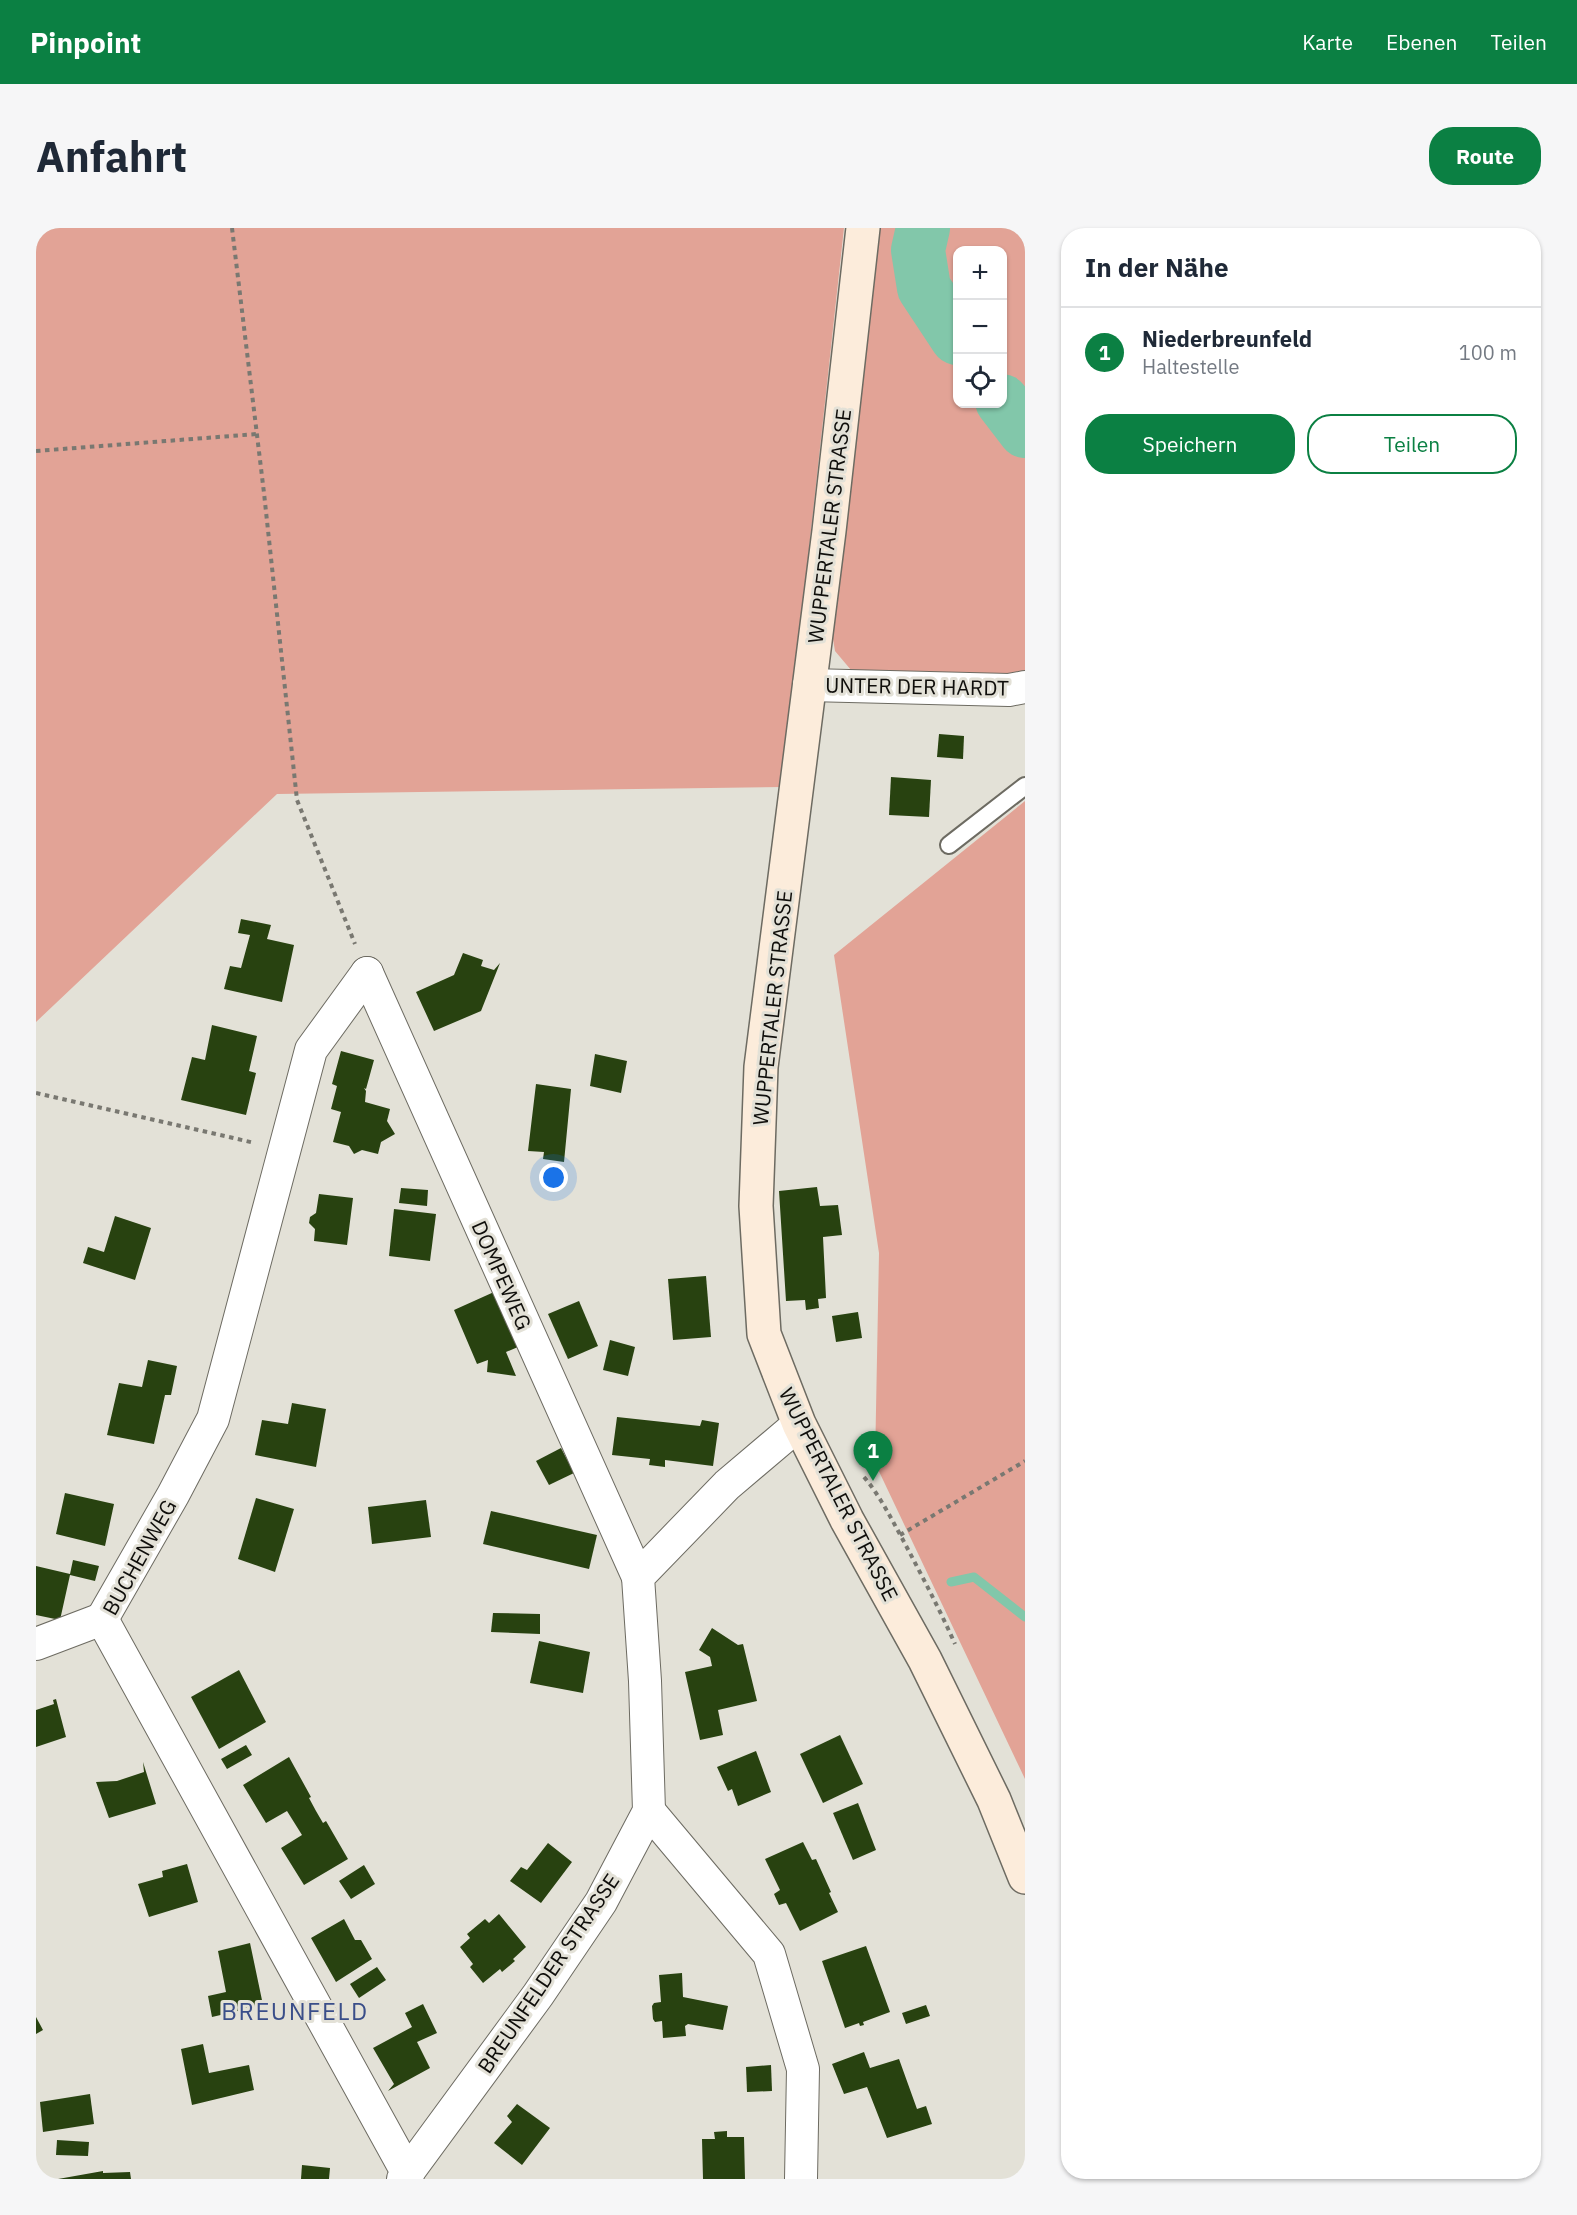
<!DOCTYPE html>
<html lang="de">
<head>
<meta charset="utf-8">
<style>
  body { margin:0; font-family:"IBM Plex Sans",sans-serif; background:#f6f6f7; color:#1f2937 }
  .controls { position:absolute; right:18px; top:18px; display:grid; overflow:hidden; border-radius:12px; box-shadow:0 2px 4px #0004 }
  .controls button { width:54px; height:54px; display:grid; place-items:center; padding:0; border:0; border-bottom:2px solid #e0e1e3; background:#fff; color:#1f2937; font:30px sans-serif }
  .you { position:absolute; left:518px; top:950px; width:21px; height:21px; margin:-15px; border:4px solid #fff; border-radius:50%; background:#1a73e8; box-shadow:0 0 0 9px #1a73e833 }
  .badge { display:grid; place-items:center; width:39px; height:39px; border-radius:50%; background:#0b8043; color:#fff; font-size:20px; font-weight:700 }
  .pin { position:absolute; translate:-50% -50px; filter:drop-shadow(0 2px 3px #0008) }
  .pin::after { content:''; position:absolute; top:32px; width:21px; height:18px; background:inherit; clip-path:polygon(0 0,100% 0,50% 100%) }
  .list { margin:0; padding:0; list-style:none }
  h2 { display:flex; justify-content:space-between; align-items:center; height:78px; margin:0; padding:0 24px; font-size:26px }
  h2 small { font-size:20px; font-weight:400; color:#747a83 }
  .list li { display:grid; grid-template-columns:39px 1fr auto; gap:18px; align-items:center; box-sizing:border-box; height:90px; padding:0 24px; border-top:2px solid #e0e1e3 }
  .list b { display:block; font-size:22px; white-space:nowrap }
  .list p { margin:0; font-size:20px; white-space:nowrap; color:#747a83 }
  .list em { font-size:20px; font-style:normal; color:#747a83 }
  .actions { display:flex; gap:12px; padding:18px 24px }
  .actions a { flex:1; padding:14px 0; border:2px solid #0b8043; border-radius:24px; text-align:center; font-size:21px; color:#0b8043 }
  .actions .main { background:#0b8043; color:#fff }
  .icon { flex:none; width:33px; height:33px; fill:none; stroke:currentColor; stroke-width:2; stroke-linecap:round; stroke-linejoin:round }
  .map { position:relative; flex:none; width:989px; height:1951px; overflow:hidden; border-radius:24px }
  header { display:flex; align-items:center; gap:36px; box-sizing:border-box; height:84px; padding:0 30px; background:#0b8043; color:#fff }
  header strong { font-size:28px }
  nav { display:flex; gap:33px; margin-inline-start:auto; font-size:21px }
  .intro { display:flex; align-items:center; justify-content:space-between; box-sizing:border-box; height:144px; padding:0 36px }
  h1 { margin:0; font-size:42px }
  .button { padding:15px 27px; border-radius:24px; background:#0b8043; color:#fff; font-size:21px; font-weight:700 }
  main { display:flex; gap:36px; padding:0 36px }
  aside { flex:1; background:#fff; border-radius:24px; box-shadow:0 2px 4px #0004 }
  .map>svg:first-child { display:block }
  .green { fill:#e2a396; fill-rule:evenodd }
  .lines { fill:none; stroke-linecap:round; stroke-linejoin:round }
  .stream { stroke:#82c7aa; stroke-width:9 }
  .river { stroke:#82c7aa; stroke-width:54 }
  .building { fill:#284210 }
  .service-casing { stroke:#6d6b62; stroke-width:20 }
  .minor-casing { stroke:#6d6b62; stroke-width:34 }
  .secondary-casing { stroke:#6d6b62; stroke-width:36 }
  .path { stroke:#797871; stroke-width:4; stroke-dasharray:4.5 4.5; stroke-linecap:butt }
  .service { stroke:#fff; stroke-width:16 }
  .minor { stroke:#fff; stroke-width:32 }
  .secondary { stroke:#fcecdb; stroke-width:33 }
  .labels { text-anchor:middle; dominant-baseline:central; stroke-width:6; stroke-linejoin:round; paint-order:stroke }
  .street-label { font-size:21px; fill:#0f0e0b; stroke:#e3e1d7 }
  .quarter-label { font-size:24px; letter-spacing:1.5px; fill:#3a4e89; stroke:#e3e1d7 }
</style>
</head>
<body>
<header>
<strong>Pinpoint</strong>
<nav><a>Karte</a><a>Ebenen</a><a>Teilen</a></nav>
</header>
<div class="intro"><h1>Anfahrt</h1><a class="button">Route</a></div>
<main>
<div class="map">
<svg width="989" height="1951" viewBox="0 0 989 1951">
  <rect width="100%" height="100%" fill="#e3e1d7"/>
  <g class="green">
    <polygon points="0,0 808,0 747,559 241,566 0,794"/>
    <path d="M840,0H989V447L878,449L815,442L799,423L794,393ZM921,22H966V176H921Z"/>
    <polygon points="989,573 989,1551 839,1235 843,1025 798,727"/>
  </g>
  <g class="lines">
    <polyline class="stream" points="915,1354 938,1349 989,1389"/>
    <g class="river">
      <polyline points="887,0 882,22 888,60 921,110"/>
      <polyline points="966,173 989,203"/>
    </g>
  </g>
  <g class="building">
    <polygon points="903,506 928,508 927,531 901,529"/>
    <polygon points="855,549 895,552 893,589 853,587"/>
    <polygon points="205,691 235,697 231,711 258,717 246,774 188,761 194,738 205,740 214,707 202,705"/>
    <polygon points="427,725 447,732 445,738 458,742 464,735 445,783 398,803 380,764 418,747"/>
    <polygon points="176,797 221,808 213,843 220,845 210,887 145,872 156,829 169,832"/>
    <polygon points="305,823 338,832 330,861 328,860 330,863 329,874 354,881 351,893 359,906 345,914 342,926 326,922 318,926 313,918 297,914 305,884 295,881 301,858 296,856"/>
    <polygon points="559,826 591,833 585,865 554,858"/>
    <polygon points="500,856 535,861 528,934 507,931 508,924 492,923"/>
    <polygon points="781,959 784,978 802,977 806,1007 787,1009 790,1070 782,1071 783,1080 770,1082 769,1072 750,1073 743,963"/>
    <polygon points="365,960 392,962 391,978 363,975"/>
    <polygon points="283,966 317,970 311,1017 278,1013 279,1001 273,995 274,989 280,985"/>
    <polygon points="358,981 400,986 394,1033 353,1028"/>
    <polygon points="79,988 115,1000 99,1052 47,1035 52,1019 68,1024"/>
    <polygon points="670,1048 675,1109 637,1112 632,1051"/>
    <polygon points="458,1064 482,1119 470,1124 480,1148 451,1144 452,1132 441,1136 418,1082"/>
    <polygon points="543,1073 562,1118 532,1131 512,1086"/>
    <polygon points="822,1084 826,1110 800,1114 796,1088"/>
    <polygon points="574,1112 599,1119 592,1148 567,1142"/>
    <polygon points="112,1132 141,1138 135,1167 129,1167 118,1216 71,1207 83,1155 106,1159"/>
    <polygon points="256,1175 290,1181 280,1239 219,1227 226,1192 252,1196"/>
    <polygon points="581,1189 664,1198 666,1192 683,1195 677,1238 629,1232 629,1239 613,1237 614,1231 576,1227"/>
    <polygon points="525,1220 538,1245 513,1257 500,1233"/>
    <polygon points="29,1265 78,1276 69,1318 20,1306"/>
    <polygon points="220,1270 258,1281 239,1344 202,1331"/>
    <polygon points="390,1272 395,1309 336,1316 332,1279"/>
    <polygon points="455,1283 561,1307 553,1341 447,1316"/>
    <polygon points="37,1332 63,1338 59,1353 34,1347 24,1392 0,1387 0,1338 34,1346"/>
    <polygon points="457,1385 504,1386 504,1406 455,1404"/>
    <polygon points="676,1400 702,1417 707,1416 721,1473 682,1482 687,1507 664,1512 649,1444 676,1438 674,1429 663,1422"/>
    <polygon points="503,1413 554,1424 547,1465 494,1455"/>
    <polygon points="203,1442 230,1494 183,1521 155,1469"/>
    <polygon points="20,1471 30,1509 0,1519 0,1482 18,1476 17,1472"/>
    <polygon points="804,1507 827,1556 787,1575 764,1526"/>
    <polygon points="210,1517 216,1527 191,1541 185,1531"/>
    <polygon points="720,1523 735,1564 702,1578 696,1561 692,1563 681,1539"/>
    <polygon points="253,1529 275,1569 273,1570 280,1583 287,1595 290,1593 312,1631 268,1657 245,1620 266,1607 251,1583 230,1595 207,1557"/>
    <polygon points="107,1534 120,1576 73,1590 60,1554 81,1553 108,1544"/>
    <polygon points="822,1575 840,1622 817,1632 797,1585"/>
    <polygon points="767,1614 776,1632 780,1631 795,1664 793,1665 802,1684 764,1703 750,1675 743,1677 738,1666 744,1662 729,1631"/>
    <polygon points="512,1615 536,1634 505,1675 474,1653 485,1639 491,1642"/>
    <polygon points="151,1636 162,1674 113,1689 102,1656 127,1649 126,1643"/>
    <polygon points="328,1637 339,1656 315,1671 303,1653"/>
    <polygon points="463,1686 490,1719 477,1731 479,1733 466,1744 464,1741 447,1755 434,1739 437,1736 424,1719 434,1710 431,1706 449,1691 453,1695"/>
    <polygon points="308,1691 319,1712 325,1712 336,1731 300,1754 275,1710"/>
    <polygon points="214,1715 227,1777 176,1789 172,1768 190,1764 182,1723"/>
    <polygon points="830,1718 854,1784 827,1794 828,1797 824,1798 823,1795 809,1800 786,1733"/>
    <polygon points="341,1739 350,1752 323,1770 314,1756"/>
    <polygon points="646,1745 647,1769 692,1778 687,1802 652,1796 649,1798 650,1808 627,1810 626,1793 619,1794 617,1791 616,1778 618,1775 625,1774 623,1747"/>
    <polygon points="387,1776 401,1805 381,1814 394,1840 352,1863 358,1856 337,1820 376,1799 369,1785"/>
    <polygon points="890,1777 894,1788 870,1796 866,1785"/>
    <polygon points="0,1789 7,1802 0,1806"/>
    <polygon points="167,1816 173,1845 213,1837 218,1862 156,1877 145,1821"/>
    <polygon points="828,1824 834,1840 863,1831 881,1881 890,1878 896,1896 851,1910 831,1859 808,1866 796,1836"/>
    <polygon points="735,1837 736,1863 711,1864 710,1839"/>
    <polygon points="54,1866 58,1896 7,1904 4,1874"/>
    <polygon points="481,1876 514,1900 486,1937 458,1915 476,1894 471,1888"/>
    <polygon points="691,1903 691,1909 708,1909 709,1951 667,1951 666,1911 679,1911 678,1904"/>
    <polygon points="21,1912 53,1914 52,1928 20,1927"/>
    <polygon points="266,1937 294,1940 293,1951 265,1951"/>
    <polygon points="67,1943 67,1945 94,1944 95,1951 22,1951"/>
  </g>
  <g class="lines">
    <defs>
      <polyline id="service" points="913,617 989,558"/>
      <g id="minor">
        <polyline points="773,457 973,462 989,459"/>
        <polyline points="331,745 602,1349"/>
        <polyline points="66,1391 137,1267 177,1191 275,822 331,745"/>
        <polyline points="66,1391 372,1946"/>
        <polyline points="0,1416 66,1391"/>
        <polyline points="613,1583 733,1726 767,1841 765,1951"/>
        <polyline points="367,1951 502,1767 565,1674 613,1583 609,1453 602,1349 691,1257 763,1196"/>
      </g>
      <polyline id="secondary" points="827,0 793,303 725,839 720,978 728,1106 763,1196 811,1292 889,1432 958,1572 989,1649"/>
    </defs>
    <use href="#service" class="service-casing"/>
    <use href="#minor" class="minor-casing"/>
    <use href="#secondary" class="secondary-casing"/>
    <g class="path">
      <polyline points="196,0 228,265 261,572 319,716"/>
      <polyline points="0,223 221,206"/>
      <polyline points="0,865 219,915"/>
      <path d="M828,1249C844,1268 855,1290 867,1312C885,1346 903,1380 919,1416"/>
      <polyline points="864,1307 989,1233"/>
    </g>
    <use href="#service" class="service"/>
    <use href="#minor" class="minor"/>
    <use href="#secondary" class="secondary"/>
  </g>
  <g class="labels">
    <g class="street-label">
      <text transform="translate(793 298) rotate(-83)">WUPPERTALER STRASSE</text>
      <text transform="translate(881 458) rotate(1)">UNTER DER HARDT</text>
      <text transform="translate(736 780) rotate(-84)">WUPPERTALER STRASSE</text>
      <text transform="translate(466 1047) rotate(66)">DOMPEWEG</text>
      <text transform="translate(803 1266) rotate(63)">WUPPERTALER STRASSE</text>
      <text transform="translate(103 1329) rotate(-61)">BUCHENWEG</text>
      <text transform="translate(512 1745) rotate(-56)">BREUNFELDER STRASSE</text>
    </g>
    <g class="quarter-label">
      <text x="259" y="1783">BREUNFELD</text>
    </g>
  </g>
</svg>
<div class="controls">
<button>+</button>
<button>−</button>
<button><svg class="icon" aria-label="locate" viewBox="0 0 24 24"><circle cx="12" cy="12" r="6"/><path d="M12 2v4M12 18v4M2 12h4M18 12h4"/></svg></button>
</div>
<div class="you"></div>
<div class="pin badge" style="left:837px;top:1253px">1</div>
</div>
<aside>
<h2>In der Nähe<small></small></h2>
<ul class="list">
<li><span class="badge">1</span><div><b>Niederbreunfeld</b><p>Haltestelle</p></div><em>100 m</em></li>
</ul>
<div class="actions"><a class="main">Speichern</a><a>Teilen</a></div>
</aside>
</main>
</body>
</html>
